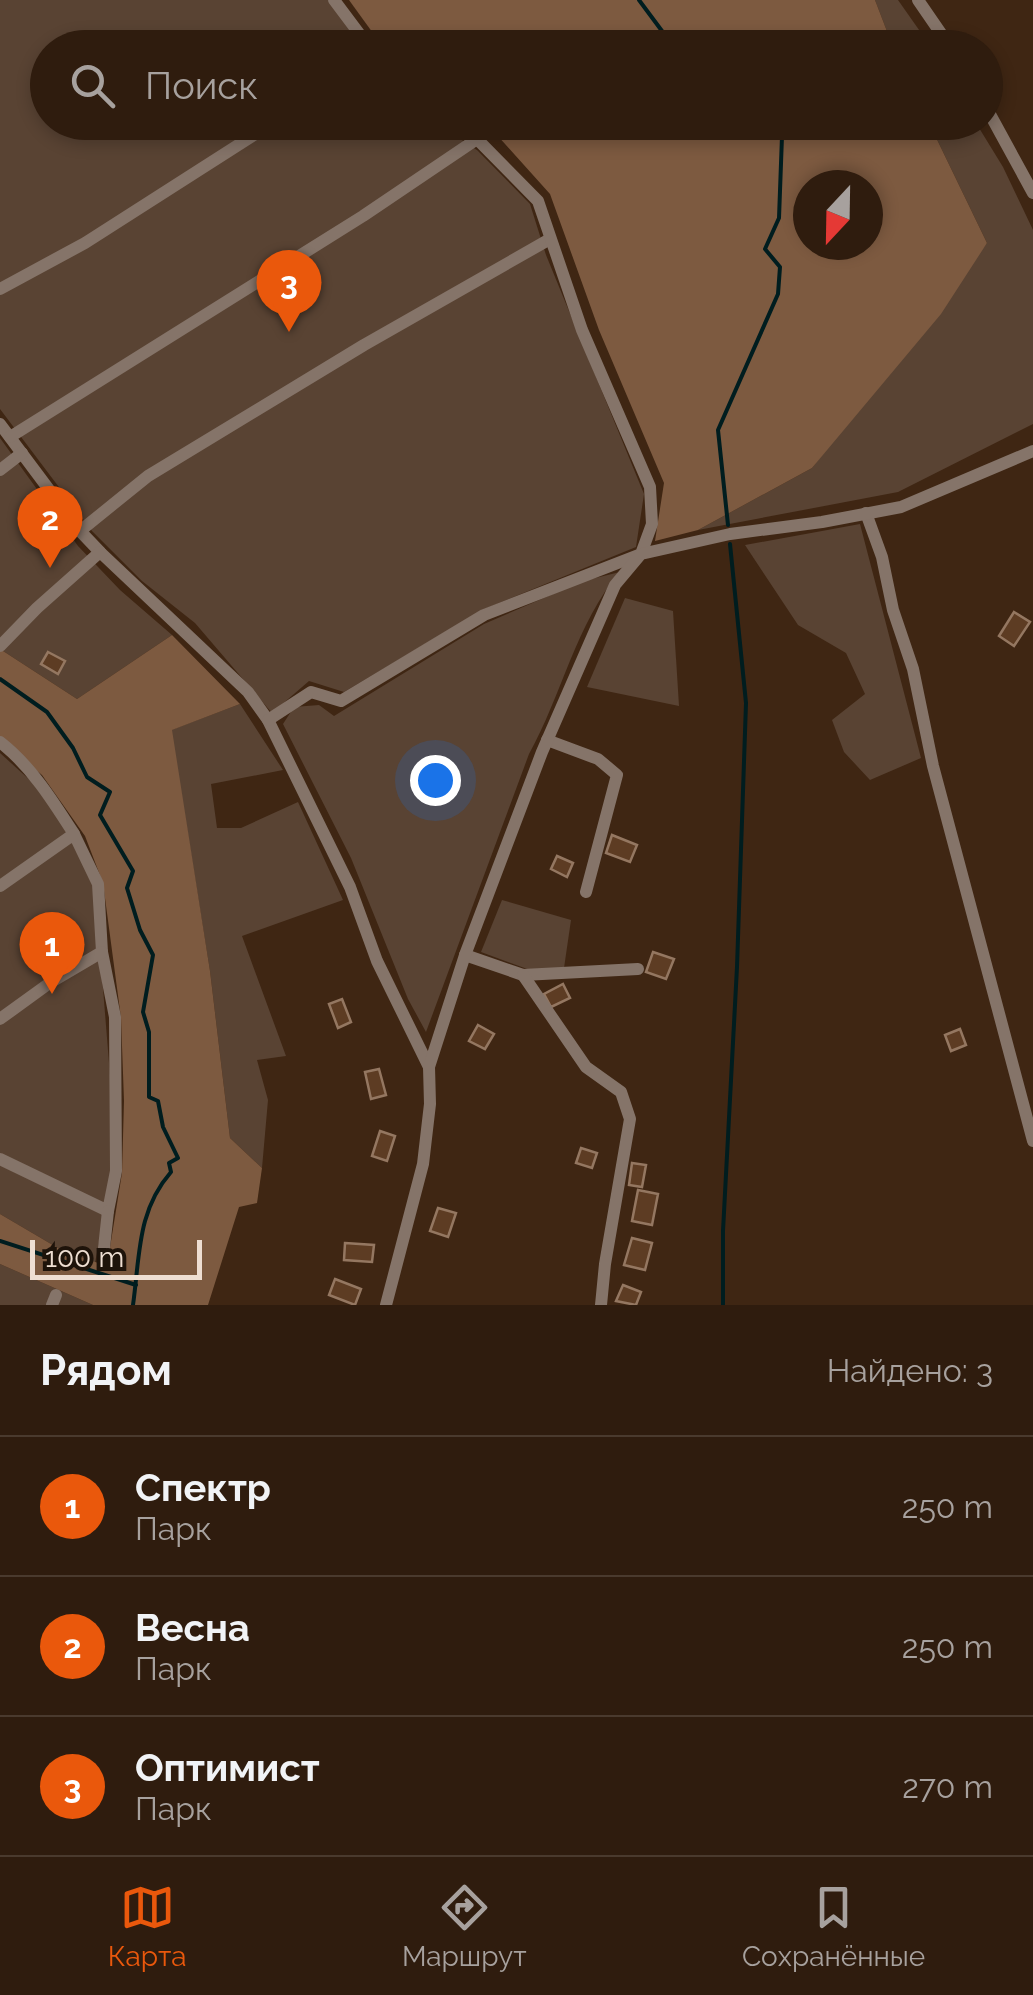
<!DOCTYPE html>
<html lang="ru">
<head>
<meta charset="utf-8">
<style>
  body { margin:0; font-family:Raleway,sans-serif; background:#3b291c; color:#f1f3f6 }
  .compass { position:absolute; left:793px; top:170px; width:90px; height:90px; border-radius:50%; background:#2f1c0e; box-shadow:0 5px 15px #0003; rotate:202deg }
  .scale { position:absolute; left:30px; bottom:25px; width:172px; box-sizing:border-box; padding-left:10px; border:5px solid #eeded2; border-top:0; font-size:28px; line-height:35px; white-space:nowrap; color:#eeded2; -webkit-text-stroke:8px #1e130a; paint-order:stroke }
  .you { position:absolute; left:435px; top:780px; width:35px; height:35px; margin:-25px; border:8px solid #fff; border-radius:50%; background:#1a73e8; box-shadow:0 0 0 15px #1a73e833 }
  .badge { display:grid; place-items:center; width:65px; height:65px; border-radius:50%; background:#ea580c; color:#fff; font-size:32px; font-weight:700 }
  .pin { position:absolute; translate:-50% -82px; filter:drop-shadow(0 2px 5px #0008) }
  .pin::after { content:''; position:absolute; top:52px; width:35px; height:30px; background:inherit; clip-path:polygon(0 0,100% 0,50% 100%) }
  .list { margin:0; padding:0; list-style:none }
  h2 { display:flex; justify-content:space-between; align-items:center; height:130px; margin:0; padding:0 40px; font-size:42px }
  h2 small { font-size:32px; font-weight:400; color:#a7a19e }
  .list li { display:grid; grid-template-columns:65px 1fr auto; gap:30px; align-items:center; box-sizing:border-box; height:140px; padding:0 40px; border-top:2px solid #4a3a2e }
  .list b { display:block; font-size:38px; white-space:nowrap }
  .list p { margin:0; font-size:32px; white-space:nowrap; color:#a7a19e }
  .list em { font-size:32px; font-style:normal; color:#a7a19e }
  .icon { flex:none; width:55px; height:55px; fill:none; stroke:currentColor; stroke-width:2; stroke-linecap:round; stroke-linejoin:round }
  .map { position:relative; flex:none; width:1033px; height:1305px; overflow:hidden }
  .search { position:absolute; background:#2f1c0e; box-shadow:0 5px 15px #0003; left:30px; right:30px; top:30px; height:110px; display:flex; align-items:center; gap:25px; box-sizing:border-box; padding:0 35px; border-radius:55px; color:#a7a19e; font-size:38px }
  .sheet { height:550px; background:#2f1c0e }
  nav { display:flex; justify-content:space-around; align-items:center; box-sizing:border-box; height:140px; border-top:2px solid #4a3a2e; background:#2f1c0e; font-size:28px; color:#a7a19e }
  nav a { display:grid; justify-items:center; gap:5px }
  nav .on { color:#ea580c }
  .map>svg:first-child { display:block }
  .green { fill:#594333 }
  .forest { fill:#7d5a40; fill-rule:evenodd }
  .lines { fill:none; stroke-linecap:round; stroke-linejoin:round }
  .stream { stroke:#001d1f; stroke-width:4 }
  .building { fill:#5d3c23; stroke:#947761; stroke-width:2.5 }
  .minor { stroke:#857469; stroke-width:12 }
</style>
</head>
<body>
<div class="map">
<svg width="1033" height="1305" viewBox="0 0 1033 1305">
  <rect width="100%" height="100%" fill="#3f2613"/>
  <g class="green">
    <polygon points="0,0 328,0 363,47 48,48 48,122 436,123 477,150 530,204 546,255 644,494 636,547 484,609 344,692 309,681 272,713 195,623 142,581 92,531 0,409"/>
    <polygon points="875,0 898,0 931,47 893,47"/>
    <polygon points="929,123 976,123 1003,167 1033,230 1033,424 898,492 698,530 812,468 987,243"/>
    <polygon points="0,438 78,546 120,590 172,635 77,699 0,649"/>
    <polygon points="860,524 921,758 870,780 844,752 832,720 865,694 846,653 798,625 745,545"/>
    <path d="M620,572C576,623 562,695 529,754L426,1032L408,999L351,858L283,724L294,707L319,705L334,716L484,624L583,581Z"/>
    <polygon points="625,598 673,611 679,706 587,687"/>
    <polygon points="240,704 283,770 211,784 217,828 241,828 298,802 343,900 242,936 286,1056 257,1060 268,1100 262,1168 230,1138 210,971 171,730"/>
    <polygon points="0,753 44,793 73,838 95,889 112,1100 112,1169 104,1204 0,1155"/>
    <polygon points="502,900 571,920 564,968 530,970 481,952"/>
    <polygon points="0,1165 104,1215 95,1263 63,1251 0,1214"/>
    <polygon points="0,1264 93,1305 0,1305"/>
  </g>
  <g class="forest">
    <polygon points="349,0 875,0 893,47 383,47"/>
    <path d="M476,123H929L987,243L941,314L812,468L698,530L655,541L664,483L599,330L550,194L496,134ZM808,185H868V245H808Z"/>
    <polygon points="172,635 240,704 172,730 210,971 230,1138 262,1168 257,1203 239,1207 208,1305 93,1305 0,1264 0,1214 63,1251 107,1266 122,1173 124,1101 121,1018 103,883 85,836 42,775 0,739 0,649 77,699"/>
  </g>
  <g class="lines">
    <g class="stream">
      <polyline points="639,0 662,31 681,48"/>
      <polyline points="728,525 718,430 778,294 780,267 765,249 779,218 782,136 768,122"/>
      <path d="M0,679L47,712L73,748L87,777L110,792L100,815L133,871L127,888L140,930L153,955L143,1012L149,1032V1097L158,1101L163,1127L178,1158L169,1163L171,1172C137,1211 140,1255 133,1305"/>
      <polyline points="0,1241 136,1285"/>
      <polyline points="723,1305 723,1231 737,967 746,703 730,544"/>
    </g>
  </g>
  <g class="building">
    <polygon points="1014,612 1030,622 1014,646 999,636"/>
    <polygon points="48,652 65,661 58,674 41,664"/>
    <polygon points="612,835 637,845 630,862 606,853"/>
    <polygon points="557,856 573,863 567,877 551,869"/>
    <polygon points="653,952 674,959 666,979 646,972"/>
    <polygon points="563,984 570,998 551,1007 544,994"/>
    <polygon points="342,999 351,1022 338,1028 329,1004"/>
    <polygon points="478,1025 494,1034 485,1049 469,1041"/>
    <polygon points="960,1029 966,1045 951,1051 945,1035"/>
    <polygon points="379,1069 386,1095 371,1099 365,1072"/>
    <polygon points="380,1131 395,1136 387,1161 372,1156"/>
    <polygon points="581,1148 597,1153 592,1168 576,1163"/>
    <polygon points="632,1163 646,1165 642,1187 629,1185"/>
    <polygon points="638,1190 658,1194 652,1225 632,1221"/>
    <polygon points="438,1208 456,1213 448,1237 430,1231"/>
    <polygon points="632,1238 652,1243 645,1270 624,1265"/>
    <polygon points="345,1243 374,1245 372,1262 344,1260"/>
    <polygon points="335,1279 361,1289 355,1305 329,1295"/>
    <polygon points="623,1285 641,1292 636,1305 616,1301"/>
  </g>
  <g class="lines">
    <g class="minor">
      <polyline points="334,0 370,48"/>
      <polyline points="918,0 951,48"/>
      <polyline points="986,107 1033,193"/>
      <polyline points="0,289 85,243 274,122"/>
      <polyline points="0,424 80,531 100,552"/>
      <polyline points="10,437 363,216 477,139"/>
      <polyline points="0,470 22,453"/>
      <polyline points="866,513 882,557 893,610 913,669 933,766 1033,1141"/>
      <polyline points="80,531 148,476 364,345 550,239"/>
      <polyline points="0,646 37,608 100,552 248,692 268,720 350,887 377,961 429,1067"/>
      <polyline points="268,720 311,692 341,701 484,615 641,554 652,524 650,487 582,330 538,201 477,139 452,122"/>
      <polyline points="547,740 598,759 617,775 586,892"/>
      <path d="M0,742C31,766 53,801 74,834"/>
      <polyline points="0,886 74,834 98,884 102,952 115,1017 116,1171 108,1211 0,1159"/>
      <polyline points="465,955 523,975 638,969"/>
      <polyline points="523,975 586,1067 621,1092 630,1119 605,1264 601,1305"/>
      <polyline points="0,1019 51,982 102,952"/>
      <polyline points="103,1257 108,1211"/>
      <polyline points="52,1305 56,1295"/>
      <polyline points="386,1305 423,1164 430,1104 429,1067 465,955 542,752 615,585 641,554 730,534 822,522 901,507 1033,451"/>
    </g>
  </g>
</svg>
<svg class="compass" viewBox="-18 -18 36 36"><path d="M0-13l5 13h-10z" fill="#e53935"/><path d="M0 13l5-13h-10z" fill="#a7a19e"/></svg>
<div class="scale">100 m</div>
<div class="you"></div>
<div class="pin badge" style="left:52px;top:994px">1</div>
<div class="pin badge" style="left:50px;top:568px">2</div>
<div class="pin badge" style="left:289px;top:332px">3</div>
<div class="search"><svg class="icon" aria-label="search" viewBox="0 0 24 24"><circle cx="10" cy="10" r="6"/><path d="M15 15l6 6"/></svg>Поиск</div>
</div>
<section class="sheet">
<h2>Рядом<small>Найдено: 3</small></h2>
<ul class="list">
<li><span class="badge">1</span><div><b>Спектр</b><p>Парк</p></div><em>250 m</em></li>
<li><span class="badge">2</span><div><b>Весна</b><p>Парк</p></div><em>250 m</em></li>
<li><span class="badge">3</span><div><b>Оптимист</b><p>Парк</p></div><em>270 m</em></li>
</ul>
</section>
<nav>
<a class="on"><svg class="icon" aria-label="map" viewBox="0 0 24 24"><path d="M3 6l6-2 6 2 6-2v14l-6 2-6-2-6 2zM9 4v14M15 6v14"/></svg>Карта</a>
<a><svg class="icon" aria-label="directions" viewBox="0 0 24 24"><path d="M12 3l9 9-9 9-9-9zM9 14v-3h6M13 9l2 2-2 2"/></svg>Маршрут</a>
<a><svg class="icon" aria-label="saved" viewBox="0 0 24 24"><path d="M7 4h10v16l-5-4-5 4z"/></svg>Сохранённые</a>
</nav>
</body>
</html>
